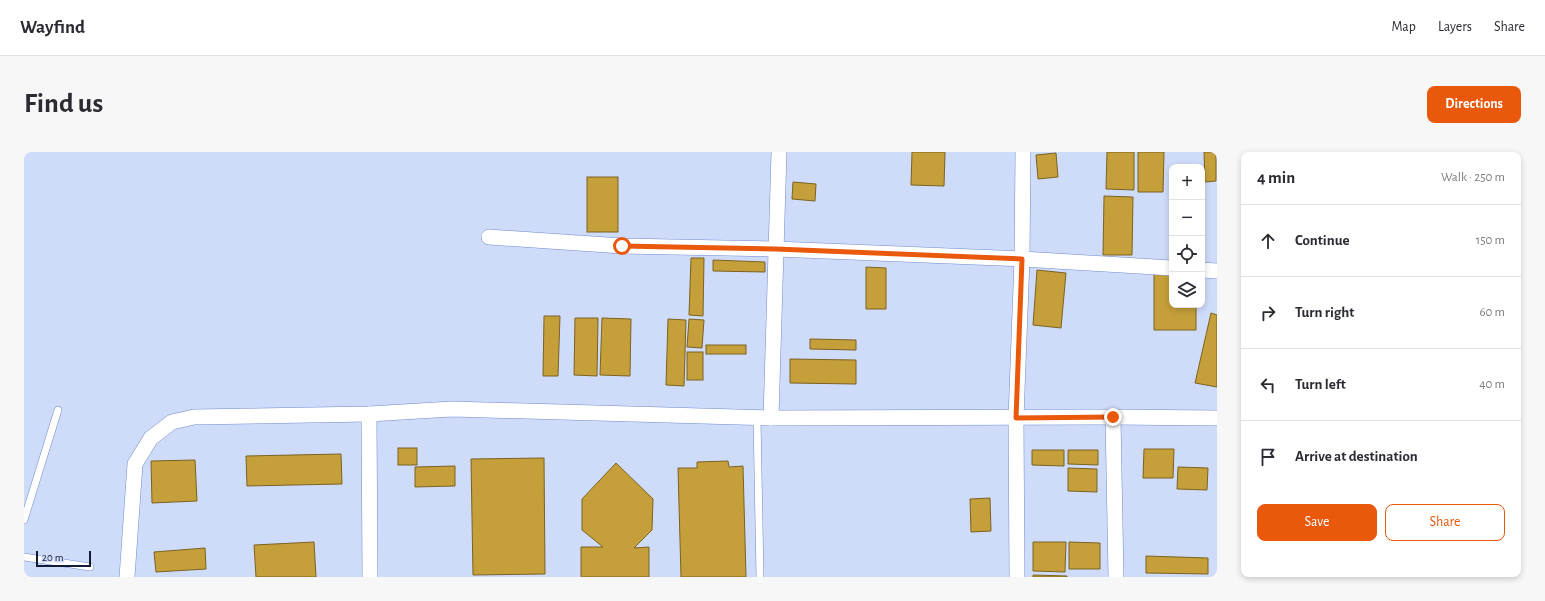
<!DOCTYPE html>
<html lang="en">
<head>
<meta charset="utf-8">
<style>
  body { margin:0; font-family:"Alegreya Sans",sans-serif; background:#f7f7f7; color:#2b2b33 }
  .controls { position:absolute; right:12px; top:12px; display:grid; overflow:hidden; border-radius:8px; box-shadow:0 2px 6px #0003 }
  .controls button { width:36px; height:36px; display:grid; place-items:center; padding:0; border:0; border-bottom:1px solid #e1e1e2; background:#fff; color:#2b2b33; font:20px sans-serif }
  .scale { position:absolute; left:12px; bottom:10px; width:55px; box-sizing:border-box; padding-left:4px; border:2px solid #121c37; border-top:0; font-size:11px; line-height:14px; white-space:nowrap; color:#121c37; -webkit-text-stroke:3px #cedbf9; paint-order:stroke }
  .stop { position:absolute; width:12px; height:12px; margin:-9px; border:3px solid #ea580c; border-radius:50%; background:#fff }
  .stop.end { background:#ea580c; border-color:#fff; box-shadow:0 1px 4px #0008 }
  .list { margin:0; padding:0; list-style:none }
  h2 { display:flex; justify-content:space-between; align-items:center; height:52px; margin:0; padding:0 16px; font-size:17px }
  h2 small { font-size:13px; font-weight:400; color:#7c7c81 }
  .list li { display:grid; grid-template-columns:26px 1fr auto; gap:12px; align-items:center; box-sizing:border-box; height:72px; padding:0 16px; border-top:1px solid #e1e1e2 }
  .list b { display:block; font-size:15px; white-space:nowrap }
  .list em { font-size:13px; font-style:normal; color:#7c7c81 }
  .actions { display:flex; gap:8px; padding:12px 16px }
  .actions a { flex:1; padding:9px 0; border:1px solid #ea580c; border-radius:8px; text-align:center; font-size:14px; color:#ea580c }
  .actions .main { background:#ea580c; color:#fff }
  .icon { flex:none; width:22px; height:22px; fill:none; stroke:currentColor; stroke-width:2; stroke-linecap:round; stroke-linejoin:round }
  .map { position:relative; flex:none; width:1193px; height:425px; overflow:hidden; border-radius:8px }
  header { display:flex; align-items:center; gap:24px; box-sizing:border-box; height:56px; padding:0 20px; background:#fff; border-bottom:1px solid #e1e1e2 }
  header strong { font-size:19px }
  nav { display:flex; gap:22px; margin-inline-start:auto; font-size:14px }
  .intro { display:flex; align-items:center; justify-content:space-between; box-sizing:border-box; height:96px; padding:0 24px }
  h1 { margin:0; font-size:28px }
  .button { padding:10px 18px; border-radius:8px; background:#ea580c; color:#fff; font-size:14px; font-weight:700 }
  main { display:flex; gap:24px; padding:0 24px }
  aside { flex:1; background:#fff; border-radius:8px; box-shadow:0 2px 6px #0003 }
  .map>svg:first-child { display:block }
  .building { fill:#c59f3a; stroke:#7b6222 }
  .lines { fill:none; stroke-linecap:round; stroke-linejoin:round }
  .lane-casing { stroke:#718bd1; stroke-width:8 }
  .street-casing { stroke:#718bd1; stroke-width:16 }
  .lane { stroke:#fff; stroke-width:7 }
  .street { stroke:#fff; stroke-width:15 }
  .route { stroke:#ea580c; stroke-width:5 }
</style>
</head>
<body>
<header>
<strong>Wayfind</strong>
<nav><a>Map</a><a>Layers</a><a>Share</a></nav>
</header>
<div class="intro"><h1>Find us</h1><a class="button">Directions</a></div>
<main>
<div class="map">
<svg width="1193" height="425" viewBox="0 0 1193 425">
  <rect width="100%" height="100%" fill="#cedbf9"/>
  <g class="building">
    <polygon points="888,0 921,0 920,34 887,33"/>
    <polygon points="1083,0 1110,0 1110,38 1082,37"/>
    <polygon points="1114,0 1140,0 1139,40 1114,40"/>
    <polygon points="1180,0 1192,0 1192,29 1181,30"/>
    <polygon points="1032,1 1034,25 1014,27 1012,3"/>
    <rect x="563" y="25" width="31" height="55"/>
    <polygon points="769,30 792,32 791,49 768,47"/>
    <polygon points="1080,44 1109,45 1108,103 1079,103"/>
    <polygon points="667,106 680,106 679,164 665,163"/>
    <polygon points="689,108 741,110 741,120 689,119"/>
    <polygon points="842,115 862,116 862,157 842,157"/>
    <polygon points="1013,118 1042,121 1037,176 1009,173"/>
    <polygon points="1130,121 1148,121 1148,153 1172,153 1172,178 1130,178"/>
    <polygon points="1187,161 1193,163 1193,235 1171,231"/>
    <polygon points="520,164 536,164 534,224 519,224"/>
    <polygon points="551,166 574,166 573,224 550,223"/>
    <polygon points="578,166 607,167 606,224 576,223"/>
    <polygon points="644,167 662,168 660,234 642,233"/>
    <polygon points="665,167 680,168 678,196 663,195"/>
    <polygon points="786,187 832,188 832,198 786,197"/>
    <rect x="682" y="193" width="40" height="9"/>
    <rect x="663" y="200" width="16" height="28"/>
    <polygon points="766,207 832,208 832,232 766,231"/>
    <rect x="374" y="296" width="19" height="17"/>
    <polygon points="1120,297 1150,297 1149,326 1119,326"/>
    <polygon points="1008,298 1040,298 1040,314 1008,313"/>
    <polygon points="1044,298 1074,298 1074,313 1044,312"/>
    <polygon points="317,302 318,332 223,334 222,304"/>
    <polygon points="520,306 521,422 449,423 447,307"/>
    <polygon points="171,308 173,349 128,351 127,309"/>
    <polygon points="704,309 705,315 719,314 722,425 657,425 654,316 673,316 673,310"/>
    <polygon points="592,311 629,347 628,378 610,396 625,395 625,425 557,425 557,395 579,395 558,378 558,347"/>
    <polygon points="431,314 431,334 391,335 391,315"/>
    <polygon points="1154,315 1184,316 1183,338 1153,337"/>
    <polygon points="1044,316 1073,317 1073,340 1044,339"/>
    <polygon points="966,346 967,379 947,380 946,347"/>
    <polygon points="290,390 292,425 232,425 230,393"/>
    <polygon points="1009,390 1042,390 1041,420 1009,419"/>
    <polygon points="1045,390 1076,391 1076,417 1045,417"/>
    <polygon points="181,396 182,417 132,420 130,400"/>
    <polygon points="1122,404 1184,406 1184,422 1122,421"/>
    <polygon points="1009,423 1043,424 1043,425 1009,425"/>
  </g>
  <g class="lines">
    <defs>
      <g id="lane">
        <polyline points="733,266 736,425"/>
        <polyline points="0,368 34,258"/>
        <polyline points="0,405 66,415"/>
      </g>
      <g id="street">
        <polyline points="465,85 598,94 752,97 998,107 1148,116"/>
        <polyline points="1178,118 1193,119"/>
        <polyline points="345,262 346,425"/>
        <polyline points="1089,265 1092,425"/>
        <polyline points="747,266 755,0"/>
        <polyline points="103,425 111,312 127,286 148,270 170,265 345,262 428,257 747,266 1089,265 1193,266"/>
        <polyline points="993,425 992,266 998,107 999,0"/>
      </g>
    </defs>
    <use href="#lane" class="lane-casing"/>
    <use href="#street" class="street-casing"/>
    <use href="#lane" class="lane"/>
    <use href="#street" class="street"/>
  </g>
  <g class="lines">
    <polyline class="route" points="598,94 752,97 998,107 992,266 1089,265"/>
  </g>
</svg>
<div class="controls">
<button>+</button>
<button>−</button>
<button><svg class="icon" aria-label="locate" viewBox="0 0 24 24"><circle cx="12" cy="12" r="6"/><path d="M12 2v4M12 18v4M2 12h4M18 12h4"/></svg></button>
<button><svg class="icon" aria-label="layers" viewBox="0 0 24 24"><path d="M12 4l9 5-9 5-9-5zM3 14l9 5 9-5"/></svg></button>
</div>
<div class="scale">20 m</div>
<div class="stop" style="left:598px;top:94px"></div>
<div class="stop end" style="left:1089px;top:265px"></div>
</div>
<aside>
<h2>4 min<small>Walk · 250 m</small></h2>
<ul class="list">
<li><svg class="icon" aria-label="ahead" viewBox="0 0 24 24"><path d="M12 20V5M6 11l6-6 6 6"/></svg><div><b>Continue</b></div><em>150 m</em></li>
<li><svg class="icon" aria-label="right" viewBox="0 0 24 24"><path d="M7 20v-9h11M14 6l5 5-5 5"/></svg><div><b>Turn right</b></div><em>60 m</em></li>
<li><svg class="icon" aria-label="left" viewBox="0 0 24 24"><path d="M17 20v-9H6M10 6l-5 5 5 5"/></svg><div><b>Turn left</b></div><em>40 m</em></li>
<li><svg class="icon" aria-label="arrive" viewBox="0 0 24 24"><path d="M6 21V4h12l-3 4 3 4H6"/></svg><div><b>Arrive at destination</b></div></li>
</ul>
<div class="actions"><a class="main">Save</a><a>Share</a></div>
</aside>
</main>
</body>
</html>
